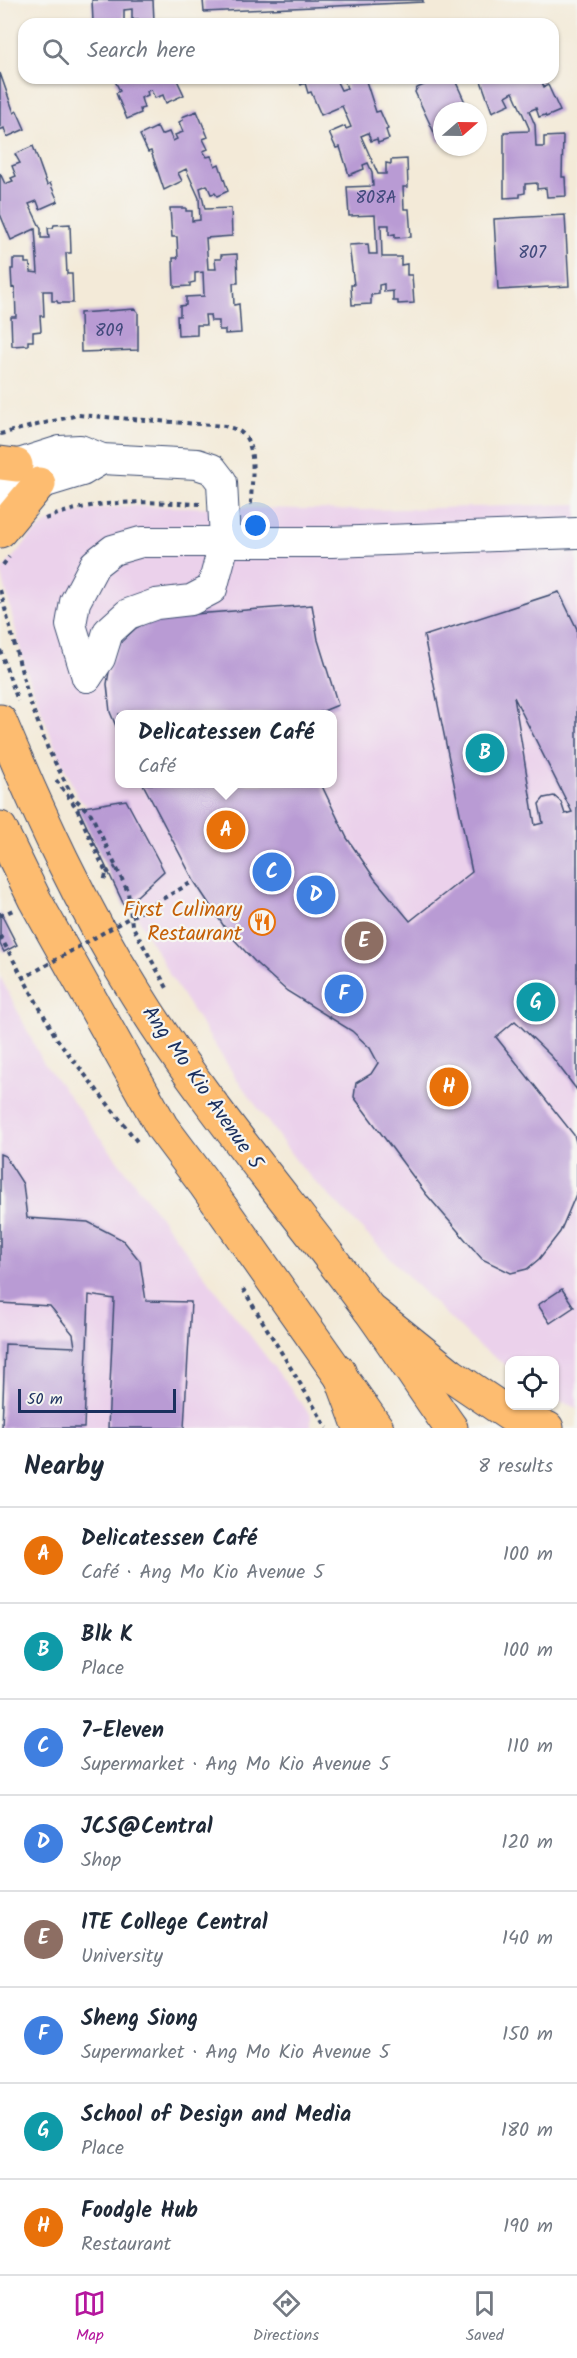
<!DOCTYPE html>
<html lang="en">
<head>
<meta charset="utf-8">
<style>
  body { margin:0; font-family:Kalam,sans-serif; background:#f6f6f7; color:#1f2937 }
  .controls { position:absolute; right:18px; bottom:18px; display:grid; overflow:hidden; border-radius:12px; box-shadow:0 2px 4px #0004 }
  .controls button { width:54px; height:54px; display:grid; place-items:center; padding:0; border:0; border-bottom:2px solid #e0e1e3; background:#fff; color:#1f2937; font:30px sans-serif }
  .compass { position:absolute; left:433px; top:102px; width:54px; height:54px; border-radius:50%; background:#fff; box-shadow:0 2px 4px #0004; rotate:70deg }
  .scale { position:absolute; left:18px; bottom:15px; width:158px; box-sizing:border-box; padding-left:6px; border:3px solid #1b2f5e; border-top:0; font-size:16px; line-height:21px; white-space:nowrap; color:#1b2f5e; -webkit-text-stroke:4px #f6f6f2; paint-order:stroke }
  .you { position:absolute; left:256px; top:526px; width:21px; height:21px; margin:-15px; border:4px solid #fff; border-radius:50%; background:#1a73e8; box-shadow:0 0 0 9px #1a73e833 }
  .badge { display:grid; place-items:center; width:39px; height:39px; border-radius:50%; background:#b5179e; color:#fff; font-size:20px; font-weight:700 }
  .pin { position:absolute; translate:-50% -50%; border:3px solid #fff; box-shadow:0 2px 6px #0006 }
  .popup { position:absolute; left:115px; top:710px; width:222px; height:78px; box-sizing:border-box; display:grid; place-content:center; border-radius:12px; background:#fff; filter:drop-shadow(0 2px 4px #0005); font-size:20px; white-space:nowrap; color:#747a83 }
  .popup b { font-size:22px; color:#1f2937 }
  .popup::after { content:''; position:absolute; left:50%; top:100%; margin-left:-12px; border:12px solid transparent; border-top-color:#fff }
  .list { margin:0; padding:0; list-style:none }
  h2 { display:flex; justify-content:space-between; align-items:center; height:78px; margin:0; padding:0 24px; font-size:26px }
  h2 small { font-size:20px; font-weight:400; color:#747a83 }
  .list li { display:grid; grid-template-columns:39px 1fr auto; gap:18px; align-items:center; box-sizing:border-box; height:96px; padding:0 24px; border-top:2px solid #e0e1e3 }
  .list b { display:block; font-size:22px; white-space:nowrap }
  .list p { margin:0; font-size:20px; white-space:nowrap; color:#747a83 }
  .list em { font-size:20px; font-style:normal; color:#747a83 }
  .icon { flex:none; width:33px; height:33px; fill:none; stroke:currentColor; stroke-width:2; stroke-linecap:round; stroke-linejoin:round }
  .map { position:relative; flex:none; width:577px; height:1428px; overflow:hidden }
  .search { position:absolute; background:#fff; box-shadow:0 2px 4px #0004; left:18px; right:18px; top:18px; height:66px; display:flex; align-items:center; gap:15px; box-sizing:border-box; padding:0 21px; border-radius:18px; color:#747a83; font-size:22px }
  .sheet { height:846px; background:#fff }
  nav { display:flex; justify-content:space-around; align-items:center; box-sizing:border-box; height:84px; border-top:2px solid #e0e1e3; background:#fff; font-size:16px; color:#747a83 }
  nav a { display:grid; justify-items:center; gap:3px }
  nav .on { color:#b5179e }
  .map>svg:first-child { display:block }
  .built { fill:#ebd1eb; fill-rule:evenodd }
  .building { fill:#b99bd4; fill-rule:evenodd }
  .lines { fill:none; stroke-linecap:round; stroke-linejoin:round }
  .minor-casing { stroke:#3b4b70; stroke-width:32 }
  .major-casing { stroke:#3b4b70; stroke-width:35 }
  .highway-casing { stroke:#3b4b70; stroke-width:35 }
  .path { stroke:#3b4b70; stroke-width:4; stroke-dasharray:4.5 4.5; stroke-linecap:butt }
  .minor { stroke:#fff; stroke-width:30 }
  .major { stroke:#fdbc6f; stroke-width:33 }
  .highway { stroke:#fdbc6f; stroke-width:33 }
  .path-bridge { stroke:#3b4b70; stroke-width:4; stroke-dasharray:4.5 4.5; stroke-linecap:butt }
  .labels { text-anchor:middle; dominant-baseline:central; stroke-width:4.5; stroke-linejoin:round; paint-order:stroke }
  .number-label { font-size:18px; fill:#424a7c }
  .food-label { font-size:21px; fill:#c56008; stroke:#f6f6f2; text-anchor:end }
  .street-label { font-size:21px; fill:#1b2f5e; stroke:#f6f6f2 }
</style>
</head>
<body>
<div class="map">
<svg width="577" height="1428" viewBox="0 0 577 1428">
  <rect width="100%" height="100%" fill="#f6f6f2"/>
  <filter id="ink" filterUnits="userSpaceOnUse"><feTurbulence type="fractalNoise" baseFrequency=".0167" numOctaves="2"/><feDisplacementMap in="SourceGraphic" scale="12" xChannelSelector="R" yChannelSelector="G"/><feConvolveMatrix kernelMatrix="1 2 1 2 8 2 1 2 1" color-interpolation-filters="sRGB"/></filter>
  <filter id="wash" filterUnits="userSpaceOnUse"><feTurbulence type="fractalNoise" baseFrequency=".008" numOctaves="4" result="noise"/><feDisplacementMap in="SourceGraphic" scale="24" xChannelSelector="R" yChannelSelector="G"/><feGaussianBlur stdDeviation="1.35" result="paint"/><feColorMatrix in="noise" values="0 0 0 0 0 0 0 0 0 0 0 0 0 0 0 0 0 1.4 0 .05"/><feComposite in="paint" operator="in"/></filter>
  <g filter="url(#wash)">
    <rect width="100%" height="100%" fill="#f3ead8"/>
    <g class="built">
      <path d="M577,504V1408L555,1399L558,1393L555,1391L554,1360H510L509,1368L478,1345L439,1308L300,1166L236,1078L169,974L132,907L129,877L100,818L78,798L53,742L24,664L1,571L32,535L47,523L68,514L98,509L131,506L363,510ZM119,714H332V784H119Z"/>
      <polygon points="0,976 43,1062 311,1416 311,1428 0,1428"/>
    </g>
    <g id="blocks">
      <g class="building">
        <polygon points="92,0 153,0 154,22 138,22 138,19 132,19 132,9 124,10 124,24 120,24 120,21 93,22"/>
        <polygon points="203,0 423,0 423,2 204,12"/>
        <polygon points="0,73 14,113 17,111 25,129 7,137 4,128 0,130"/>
        <polygon points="120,78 176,78 184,95 166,103 163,95 155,98 151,90 147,91 148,95 141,98 144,108 140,109 141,113 127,119 116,93 120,91 115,81"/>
        <polygon points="298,78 335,78 341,90 347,88 343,78 365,78 376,112 380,111 388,129 386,130 389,139 378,143 377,139 371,141 368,133 361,136 378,174 386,174 386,163 391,164 391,160 407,159 408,187 403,187 404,209 409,209 411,237 395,238 395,234 389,235 389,225 381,225 382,257 401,257 401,265 407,264 407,275 412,275 414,303 398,304 398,301 393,301 393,291 384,292 384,284 379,285 379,294 371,295 371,304 352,305 351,285 354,285 349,245 368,244 369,254 377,254 375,215 349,216 347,187 373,186 372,172 368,163 363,165 364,169 349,175 340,147 336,148 329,133 345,126 346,129 351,127 342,106 321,115 311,92 308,93 305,83 301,85"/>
        <polygon points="439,78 454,78 469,111 442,111 442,143 438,141 415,92 417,88"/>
        <polygon points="480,78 540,78 544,87 548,85 560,111 546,117 545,115 539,117 536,108 529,111 535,125 536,147 544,147 544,137 563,136 562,177 565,177 566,196 547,197 546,188 537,189 537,183 525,184 525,193 520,194 520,197 504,198 504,132 529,131 529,128 513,92 506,96 510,104 492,112"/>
        <polygon points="197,111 208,137 203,139 208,149 203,151 207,157 211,156 215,166 219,164 228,191 217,196 215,193 211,194 207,185 200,188 205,209 231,208 232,236 206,238 208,269 216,269 215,259 221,259 221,255 237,254 238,283 233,283 234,305 239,304 241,333 225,334 225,330 219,330 219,321 211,321 210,315 205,315 206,325 197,325 197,335 178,336 177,316 180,316 180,306 186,305 186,297 204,296 203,272 195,273 195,282 190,283 190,286 174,287 173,258 178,258 177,237 172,237 170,208 186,208 186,211 192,211 192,221 200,220 199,198 186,169 178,173 182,181 164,190 151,151 148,152 140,135 157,127 161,135 169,132 173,141 177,139 175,135 183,132 179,122 183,120 182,117"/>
        <polygon points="33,146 47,185 50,183 58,201 40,209 37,201 29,204 41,229 41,238 49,238 48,228 53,228 54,225 70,224 71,253 66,253 67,274 72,274 73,303 58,303 57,301 52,301 52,291 43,291 44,316 40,316 41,331 33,332 33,341 28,341 28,345 12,346 11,317 16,317 15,287 12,288 11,269 13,269 13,259 25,259 25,263 30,263 31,272 38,273 35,229 11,240 0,214 0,173 5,184 13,181 11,178 16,176 12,166 20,163 15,154"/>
        <polygon points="565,215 569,286 498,290 494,219"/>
        <polygon points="135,309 138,312 138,350 81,352 80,313"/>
        <path d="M559,592L577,629V1090L552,1057L515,1021L496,1037L574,1135L577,1145V1192L560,1232L539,1259L527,1269L511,1273L482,1259L426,1194L354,1097L356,1083L371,1074L378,1063L370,1048L352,1031L287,991L257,964L229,934L194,881L143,784H321L347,838L375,879L410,921L472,872L424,636ZM514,697L572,812L565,814L561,802L554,796L544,798L539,804L543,823L535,825Z"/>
        <polygon points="312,605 318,640 338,705 316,714 119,714 119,733 110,712 107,684 110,666 121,642 136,628 156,617"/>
        <polygon points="126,800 164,871 125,907 78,808"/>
        <polygon points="0,912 17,945 4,952 0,944"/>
        <polygon points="0,1154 5,1156 23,1184 27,1218 88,1222 123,1240 140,1261 146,1301 191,1302 184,1428 108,1428 114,1299 89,1295 84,1428 2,1428 5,1344 75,1347 73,1334 50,1306 0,1303"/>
        <polygon points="562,1289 574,1307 550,1323 538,1305"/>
      </g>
    </g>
  </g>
  <g filter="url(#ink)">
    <use href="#blocks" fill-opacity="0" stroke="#3b4b70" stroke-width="1.5"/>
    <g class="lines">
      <defs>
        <g id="minor">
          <polyline points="0,470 60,451 80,450 102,459 197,464 212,469 222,482 225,540 212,589 191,600 156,604 128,614 108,632 100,658 87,677"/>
          <polyline points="0,496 82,471 102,459"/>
          <polyline points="87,677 71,625 75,602 95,564 113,550 141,542 332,542 577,533"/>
        </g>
        <g id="major">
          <polyline points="0,463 16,465"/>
          <polyline points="0,531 39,484"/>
          <path d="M0,721C39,814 81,906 135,992C204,1104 291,1203 369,1309C397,1348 423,1389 451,1428"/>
          <polyline points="0,828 35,900 162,1127 204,1183 377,1428"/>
        </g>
        <g id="highway">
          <polyline points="369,1309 451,1375 516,1419 547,1428"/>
          <polyline points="339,1371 360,1428"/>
        </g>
      </defs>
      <use href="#minor" class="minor-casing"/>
      <use href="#major" class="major-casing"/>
      <use href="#highway" class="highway-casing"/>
      <g class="path">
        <path d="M0,434L78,415L225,426C229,428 235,428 239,431C259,443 251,484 251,503L247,504"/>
        <path d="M45,519C95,498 147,502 200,504"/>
        <polyline points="3,565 9,557"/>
        <polyline points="0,590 29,699 48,749 73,797 91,814 128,892 132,925 167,988"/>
        <polyline points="0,650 18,701"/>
        <polyline points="56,780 76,807 106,873 104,883"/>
        <polyline points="106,873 116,867"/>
        <polyline points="0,916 13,910"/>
        <polyline points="0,936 57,1039 139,1144"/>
        <polyline points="243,1289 327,1428"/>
      </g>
      <use href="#minor" class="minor"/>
      <use href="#major" class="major"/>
      <use href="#highway" class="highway"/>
      <polyline class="path-bridge" points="22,979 194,881"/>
    </g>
  </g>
  <defs>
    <symbol id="restaurant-ring" viewBox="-11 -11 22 22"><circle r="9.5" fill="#f6f6f2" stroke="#e8710a" stroke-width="1.5"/><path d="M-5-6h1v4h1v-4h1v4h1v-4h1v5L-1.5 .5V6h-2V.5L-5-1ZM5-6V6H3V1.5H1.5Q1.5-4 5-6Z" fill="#e8710a"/></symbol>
  </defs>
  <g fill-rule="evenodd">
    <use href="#restaurant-ring" x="247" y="907" width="30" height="30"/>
  </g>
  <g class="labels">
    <g class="number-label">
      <text x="376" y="198">808A</text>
      <text x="532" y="253">807</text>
      <text x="109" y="331">809</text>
    </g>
    <g class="food-label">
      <text x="242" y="910">First Culinary<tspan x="242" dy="24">Restaurant</tspan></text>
    </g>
    <g class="street-label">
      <text transform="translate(202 1088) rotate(55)">Ang Mo Kio Avenue 5</text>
    </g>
  </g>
</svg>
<div class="controls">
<button><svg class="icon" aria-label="locate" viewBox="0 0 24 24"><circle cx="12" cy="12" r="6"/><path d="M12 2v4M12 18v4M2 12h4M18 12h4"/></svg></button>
</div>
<svg class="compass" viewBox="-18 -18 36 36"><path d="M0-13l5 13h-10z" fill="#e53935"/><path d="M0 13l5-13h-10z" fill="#747a83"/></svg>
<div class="scale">50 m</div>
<div class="you"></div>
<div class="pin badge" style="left:226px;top:830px;background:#e8710a">A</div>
<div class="popup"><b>Delicatessen Café</b>Café</div>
<div class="pin badge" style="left:485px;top:753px;background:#0f9aa8">B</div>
<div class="pin badge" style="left:272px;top:872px;background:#3f7fe0">C</div>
<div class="pin badge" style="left:316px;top:895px;background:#3f7fe0">D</div>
<div class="pin badge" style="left:364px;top:941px;background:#8d6e63">E</div>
<div class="pin badge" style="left:344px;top:994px;background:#3f7fe0">F</div>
<div class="pin badge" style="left:536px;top:1002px;background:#0f9aa8">G</div>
<div class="pin badge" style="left:449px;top:1087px;background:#e8710a">H</div>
<div class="search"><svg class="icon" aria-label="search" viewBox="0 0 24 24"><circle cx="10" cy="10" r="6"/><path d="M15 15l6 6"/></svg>Search here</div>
</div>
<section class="sheet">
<h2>Nearby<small>8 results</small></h2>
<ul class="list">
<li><span class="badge" style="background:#e8710a">A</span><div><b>Delicatessen Café</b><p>Café · Ang Mo Kio Avenue 5</p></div><em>100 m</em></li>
<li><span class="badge" style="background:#0f9aa8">B</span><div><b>Blk K</b><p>Place</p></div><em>100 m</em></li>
<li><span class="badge" style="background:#3f7fe0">C</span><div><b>7-Eleven</b><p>Supermarket · Ang Mo Kio Avenue 5</p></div><em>110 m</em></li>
<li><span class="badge" style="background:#3f7fe0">D</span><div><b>JCS@Central</b><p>Shop</p></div><em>120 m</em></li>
<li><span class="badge" style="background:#8d6e63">E</span><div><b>ITE College Central</b><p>University</p></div><em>140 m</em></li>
<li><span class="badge" style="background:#3f7fe0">F</span><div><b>Sheng Siong</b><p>Supermarket · Ang Mo Kio Avenue 5</p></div><em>150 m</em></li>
<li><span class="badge" style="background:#0f9aa8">G</span><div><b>School of Design and Media</b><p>Place</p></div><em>180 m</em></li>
<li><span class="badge" style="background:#e8710a">H</span><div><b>Foodgle Hub</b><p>Restaurant</p></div><em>190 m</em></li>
</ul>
</section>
<nav>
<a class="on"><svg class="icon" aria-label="map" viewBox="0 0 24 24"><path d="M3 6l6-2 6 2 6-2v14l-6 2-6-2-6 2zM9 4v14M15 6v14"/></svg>Map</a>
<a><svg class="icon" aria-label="directions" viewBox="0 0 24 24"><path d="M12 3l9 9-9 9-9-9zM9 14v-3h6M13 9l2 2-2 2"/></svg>Directions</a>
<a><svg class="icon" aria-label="saved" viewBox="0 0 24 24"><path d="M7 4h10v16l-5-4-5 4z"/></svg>Saved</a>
</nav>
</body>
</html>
